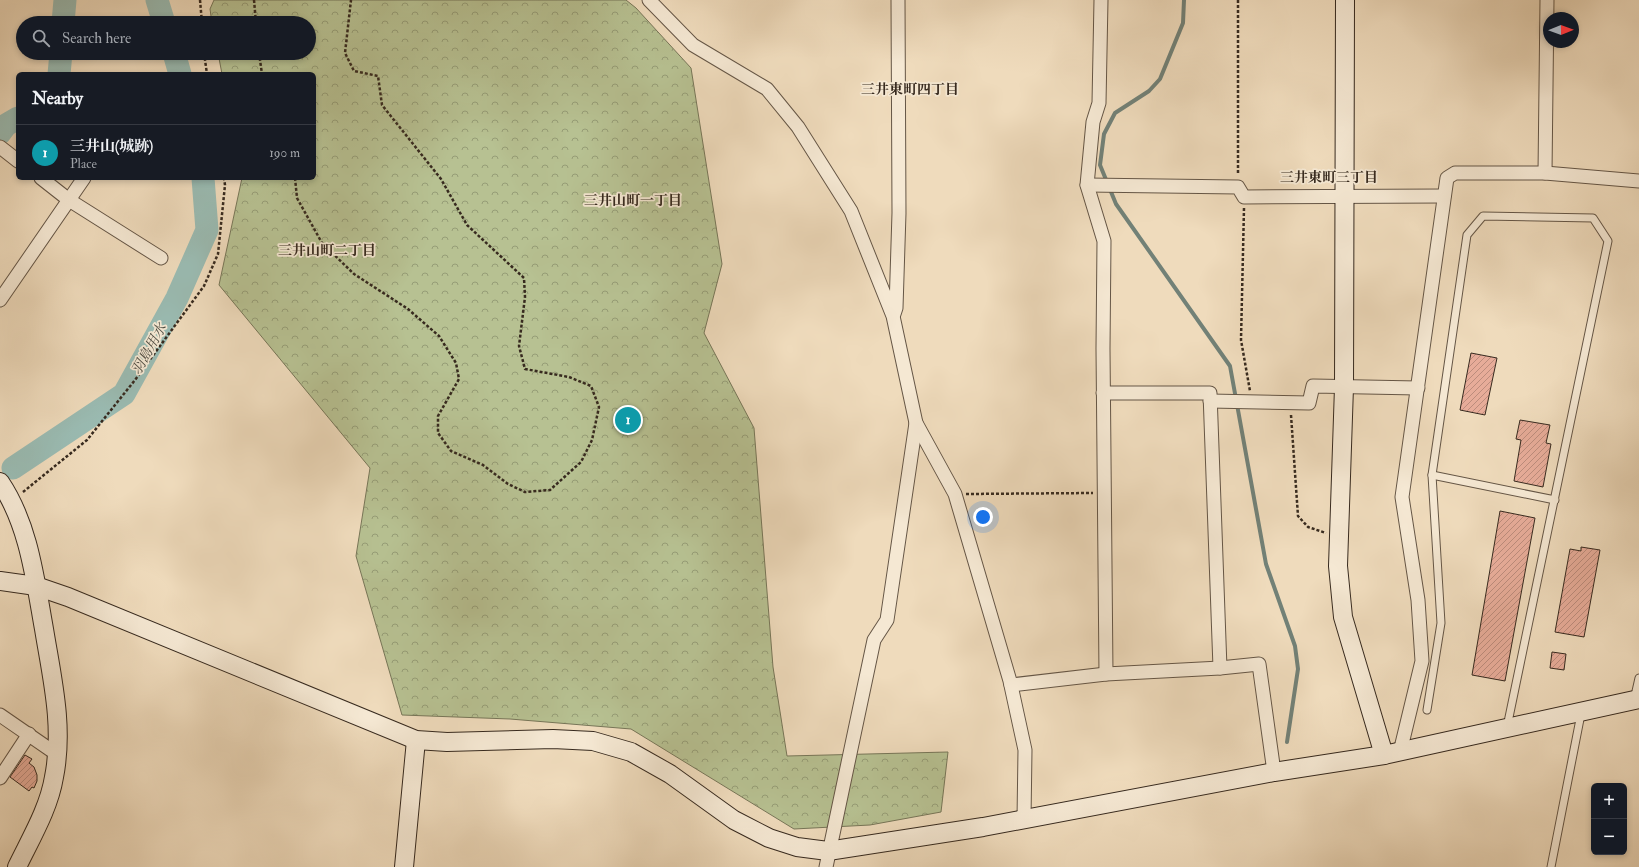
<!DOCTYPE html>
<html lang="en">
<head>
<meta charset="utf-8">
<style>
  body { margin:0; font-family:"IM FELL Double Pica","Noto Serif JP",serif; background:#242831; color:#f1f3f6 }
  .controls { position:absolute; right:12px; bottom:12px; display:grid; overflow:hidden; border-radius:6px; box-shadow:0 2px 6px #0003 }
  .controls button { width:36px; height:36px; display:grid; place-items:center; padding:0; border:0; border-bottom:1px solid #363941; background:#171b24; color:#f1f3f6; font:20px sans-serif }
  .compass { position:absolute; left:1543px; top:12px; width:36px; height:36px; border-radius:50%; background:#171b24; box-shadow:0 2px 6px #0003; rotate:89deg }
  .you { position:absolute; left:983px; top:517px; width:14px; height:14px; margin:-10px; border:3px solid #fff; border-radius:50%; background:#1a73e8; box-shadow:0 0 0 6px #1a73e833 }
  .badge { display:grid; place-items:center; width:26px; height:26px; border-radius:50%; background:#c59692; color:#fff; font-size:13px; font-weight:700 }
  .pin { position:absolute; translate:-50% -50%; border:2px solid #fff; box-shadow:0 1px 4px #0006 }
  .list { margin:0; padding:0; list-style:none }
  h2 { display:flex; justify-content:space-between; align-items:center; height:52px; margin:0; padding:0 16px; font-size:17px }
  h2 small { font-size:13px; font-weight:400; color:#9ea1a6 }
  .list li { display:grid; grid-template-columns:26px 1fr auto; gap:12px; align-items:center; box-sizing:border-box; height:56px; padding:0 16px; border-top:1px solid #363941 }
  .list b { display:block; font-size:15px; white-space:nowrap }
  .list p { margin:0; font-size:13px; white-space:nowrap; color:#9ea1a6 }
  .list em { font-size:13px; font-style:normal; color:#9ea1a6 }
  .icon { flex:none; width:22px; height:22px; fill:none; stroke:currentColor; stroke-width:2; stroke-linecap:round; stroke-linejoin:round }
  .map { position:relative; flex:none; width:1639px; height:867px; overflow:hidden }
  .search { position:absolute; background:#171b24; box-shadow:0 2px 6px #0003; left:16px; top:16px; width:300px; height:44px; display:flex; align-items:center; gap:10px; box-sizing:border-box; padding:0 14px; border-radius:22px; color:#9ea1a6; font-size:15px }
  .panel { position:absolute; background:#171b24; box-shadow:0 2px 6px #0003; left:16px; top:72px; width:300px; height:108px; border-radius:6px }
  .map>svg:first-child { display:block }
  .forest { fill:url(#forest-crowns); stroke:#777658 }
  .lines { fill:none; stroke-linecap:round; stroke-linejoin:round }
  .stream { stroke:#728177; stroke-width:4 }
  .river { stroke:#9abbb2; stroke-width:23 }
  .building { fill:url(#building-hatch); stroke:#372a1f }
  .lane-casing { stroke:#655646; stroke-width:9 }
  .street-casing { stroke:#655646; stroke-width:15 }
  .secondary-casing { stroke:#372a1f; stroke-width:20 }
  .path { stroke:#372a1f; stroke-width:2.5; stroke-dasharray:3 2; stroke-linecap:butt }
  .lane { stroke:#f5e8d3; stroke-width:7 }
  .street { stroke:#f5e8d3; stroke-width:13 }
  .secondary { stroke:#f5e8d3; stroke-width:18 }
  .labels { text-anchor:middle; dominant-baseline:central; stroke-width:3.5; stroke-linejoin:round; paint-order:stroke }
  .neighbourhood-label { font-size:14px; font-weight:bold; fill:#372a1f; stroke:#f5e8d3 }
  .water-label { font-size:14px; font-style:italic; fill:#504e44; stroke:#f5e8d3 }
</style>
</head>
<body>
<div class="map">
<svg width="1639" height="867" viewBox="0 0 1639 867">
  <defs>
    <pattern id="forest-crowns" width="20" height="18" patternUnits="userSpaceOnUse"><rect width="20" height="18" fill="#b7c192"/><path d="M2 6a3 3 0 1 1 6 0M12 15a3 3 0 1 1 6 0" fill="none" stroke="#969d77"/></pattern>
    <pattern id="building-hatch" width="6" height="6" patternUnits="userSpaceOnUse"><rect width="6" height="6" fill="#e7ac99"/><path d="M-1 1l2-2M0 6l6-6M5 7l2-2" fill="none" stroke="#bc8c7c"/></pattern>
  </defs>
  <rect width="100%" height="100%" fill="#efdbbc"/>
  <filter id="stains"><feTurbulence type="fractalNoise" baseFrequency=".005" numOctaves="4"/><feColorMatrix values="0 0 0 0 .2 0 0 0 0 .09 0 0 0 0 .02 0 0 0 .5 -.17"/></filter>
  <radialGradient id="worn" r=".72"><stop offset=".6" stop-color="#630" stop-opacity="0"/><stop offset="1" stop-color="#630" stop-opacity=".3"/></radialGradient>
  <polygon class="forest" points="214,0 626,0 636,8 691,68 722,264 704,333 754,428 773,667 787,756 948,752 941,812 870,825 794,829 631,729 510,719 402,715 356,556 370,468 219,285 242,178 314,178 314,74 222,74 218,53 309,53 309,23 212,23 210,9"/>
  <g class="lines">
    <polyline class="stream" points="1184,0 1183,23 1160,79 1149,91 1115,113 1104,134 1100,165 1116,204 1230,366 1266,564 1295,646 1298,669 1287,742"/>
    <g class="river">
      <polyline points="157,0 164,23"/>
      <polyline points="63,23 65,0"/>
      <polyline points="174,53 180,74"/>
      <polyline points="59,74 61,53"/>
      <polyline points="0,133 6,125 18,118"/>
      <polyline points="13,468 124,394 177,298 207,230 203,178"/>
    </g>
  </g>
  <g class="building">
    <polygon points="1471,353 1497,358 1485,415 1460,410"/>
    <polygon points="1520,420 1550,425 1546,443 1551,444 1543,487 1514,481 1521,440 1516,439"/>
    <polygon points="1500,511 1535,518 1505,681 1472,675"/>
    <polygon points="1581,547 1600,550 1584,637 1555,632 1570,549 1581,551"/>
    <polygon points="1552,652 1566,654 1564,670 1550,668"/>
    <polygon points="25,755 32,759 29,763 34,767 37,775 37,781 34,788 32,787 29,791 10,777"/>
  </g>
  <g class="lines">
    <defs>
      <g id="lane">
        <polyline points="1432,475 1555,500"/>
        <polyline points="1634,700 1639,678"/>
        <polyline points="1427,710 1441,623 1432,475 1467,235 1483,216 1593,218 1608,241 1507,727"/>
        <polyline points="1551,867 1581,714"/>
      </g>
      <g id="street">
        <polyline points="649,0 693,45 767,89 798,127 851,211 893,316 916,423 955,494 1010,681 1025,750 1024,819"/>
        <polyline points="1101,0 1099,103 1093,122 1087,185 1104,241 1103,349 1106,674"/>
        <polyline points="0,147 18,161"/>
        <polyline points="1545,173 1547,0"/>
        <polyline points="41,178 69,200 161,258"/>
        <polyline points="1087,185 1238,187 1244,197 1444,196"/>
        <polyline points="0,300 84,178"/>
        <polyline points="894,314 896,308 899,213 898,0"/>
        <polyline points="1103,393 1210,393 1220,668"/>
        <polyline points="1210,401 1309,403 1313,386 1418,388"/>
        <polyline points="1011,685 1106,674 1220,668 1259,664 1274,772"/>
        <polyline points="0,715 58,755"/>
        <polyline points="1400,752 1422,661 1418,600 1402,497 1447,178 1455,173 1545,173 1639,181"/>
        <polyline points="0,778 29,734"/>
        <polyline points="826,867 874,640 887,620 916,423"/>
      </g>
      <g id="secondary">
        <polyline points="1345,0 1344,387 1338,566 1343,617 1384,755"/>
        <path d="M0,482C29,525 35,579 44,629C52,678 64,727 54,777C49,808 31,838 17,867"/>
        <polyline points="0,581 36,586 68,597 416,740 447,742 553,739 593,741 631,752 670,774 734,820 769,838 797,847 828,851 983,827 1274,772 1384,755 1639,699"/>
        <polyline points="404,867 416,740"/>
      </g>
    </defs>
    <use href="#lane" class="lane-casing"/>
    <use href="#street" class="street-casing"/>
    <use href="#secondary" class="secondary-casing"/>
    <g class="path">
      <polyline points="200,0 202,23"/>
      <polyline points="254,0 256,23"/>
      <polyline points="1238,0 1238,175"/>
      <polyline points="204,53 207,74"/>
      <polyline points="259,53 262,74"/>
      <polyline points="295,178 297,198 322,243 354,274 408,309 439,336 456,363 459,379 438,416 438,433 451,451 483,465 508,484 525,492 550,490 581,462 592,440 599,407 591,386 569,377 525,369 519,346 525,297 524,278 467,225 441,179 382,105 378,76 354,71 345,53 351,0"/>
      <polyline points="1244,208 1241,340 1250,391"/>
      <polyline points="1291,415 1298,516 1308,527 1326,533"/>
      <polyline points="23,492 87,440 135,380 204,286 218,254 225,185 224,178"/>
      <polyline points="966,494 1093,493"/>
    </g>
    <use href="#lane" class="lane"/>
    <use href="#street" class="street"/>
    <use href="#secondary" class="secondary"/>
  </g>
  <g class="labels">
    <g class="neighbourhood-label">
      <text x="910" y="89">三井東町四丁目</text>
      <text x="1329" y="177">三井東町三丁目</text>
      <text x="633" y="200">三井山町一丁目</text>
      <text x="327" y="250">三井山町二丁目</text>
    </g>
    <g class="water-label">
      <text transform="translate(149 349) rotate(-61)">羽島用水</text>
    </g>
  </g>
  <rect width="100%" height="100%" filter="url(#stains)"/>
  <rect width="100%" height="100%" fill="url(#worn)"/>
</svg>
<div class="controls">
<button>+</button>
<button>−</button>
</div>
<svg class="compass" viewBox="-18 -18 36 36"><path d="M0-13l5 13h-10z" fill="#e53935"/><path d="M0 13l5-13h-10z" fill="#9ea1a6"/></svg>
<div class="you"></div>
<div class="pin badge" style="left:628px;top:420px;background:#0f9aa8">1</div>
<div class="search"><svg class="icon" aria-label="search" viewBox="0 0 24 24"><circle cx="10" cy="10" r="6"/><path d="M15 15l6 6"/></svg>Search here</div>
<section class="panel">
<h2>Nearby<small></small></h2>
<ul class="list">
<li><span class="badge" style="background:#0f9aa8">1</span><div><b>三井山(城跡)</b><p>Place</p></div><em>190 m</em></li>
</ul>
</section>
</div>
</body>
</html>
